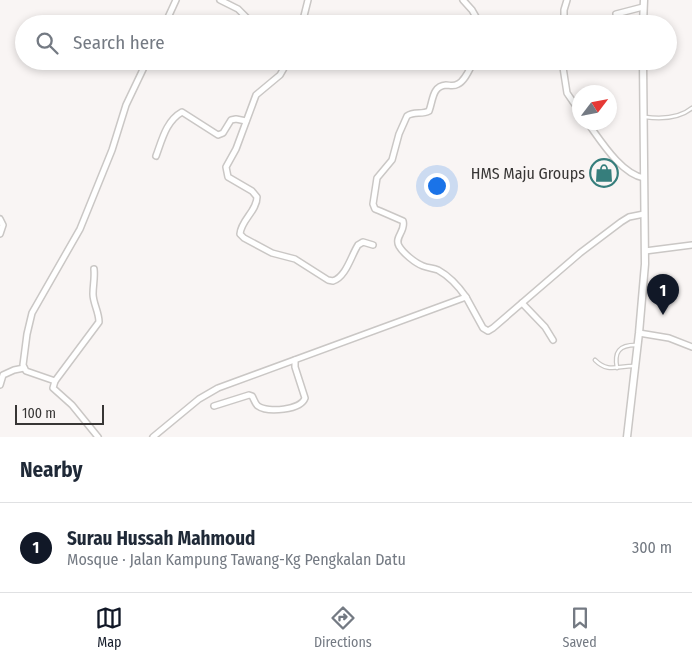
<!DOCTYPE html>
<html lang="en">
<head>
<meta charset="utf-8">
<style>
  body { margin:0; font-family:"Fira Sans Condensed",sans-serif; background:#f6f6f7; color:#1f2937 }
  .compass { position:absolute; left:572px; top:85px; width:45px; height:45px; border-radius:50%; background:#fff; box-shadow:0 2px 8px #0003; rotate:58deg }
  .scale { position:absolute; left:15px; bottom:12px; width:89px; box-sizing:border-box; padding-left:5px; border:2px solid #383635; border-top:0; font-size:14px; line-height:18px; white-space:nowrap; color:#383635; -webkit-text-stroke:4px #f9f5f4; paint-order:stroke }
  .you { position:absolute; left:436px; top:185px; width:18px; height:18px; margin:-12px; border:4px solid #fff; border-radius:50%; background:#1a73e8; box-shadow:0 0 0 8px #1a73e833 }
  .badge { display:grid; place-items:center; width:32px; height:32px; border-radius:50%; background:#111827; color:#fff; font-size:16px; font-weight:700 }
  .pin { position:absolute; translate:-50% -41px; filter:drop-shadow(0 1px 2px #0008) }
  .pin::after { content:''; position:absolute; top:26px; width:18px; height:15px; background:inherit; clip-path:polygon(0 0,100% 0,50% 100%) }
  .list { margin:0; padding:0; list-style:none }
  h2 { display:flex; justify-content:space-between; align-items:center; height:65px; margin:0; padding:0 20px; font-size:21px }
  h2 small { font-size:16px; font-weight:400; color:#747a83 }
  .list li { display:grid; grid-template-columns:32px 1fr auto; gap:15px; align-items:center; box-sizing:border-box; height:90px; padding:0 20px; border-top:1px solid #e0e1e3 }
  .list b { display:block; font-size:19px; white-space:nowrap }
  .list p { margin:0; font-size:16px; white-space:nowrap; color:#747a83 }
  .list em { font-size:16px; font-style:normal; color:#747a83 }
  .icon { flex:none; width:28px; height:28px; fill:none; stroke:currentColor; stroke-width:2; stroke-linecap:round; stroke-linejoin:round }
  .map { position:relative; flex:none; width:692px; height:437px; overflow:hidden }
  .search { position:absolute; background:#fff; box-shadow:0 2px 8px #0003; left:15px; right:15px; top:15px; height:55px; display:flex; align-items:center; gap:12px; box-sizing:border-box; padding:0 18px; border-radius:28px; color:#747a83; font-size:19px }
  .sheet { height:155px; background:#fff }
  nav { display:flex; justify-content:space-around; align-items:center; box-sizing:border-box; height:70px; border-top:1px solid #e0e1e3; background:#fff; font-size:14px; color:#747a83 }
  nav a { display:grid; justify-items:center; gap:2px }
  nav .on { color:#111827 }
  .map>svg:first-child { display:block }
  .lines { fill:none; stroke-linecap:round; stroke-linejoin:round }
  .service-casing { stroke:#cac7c5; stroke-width:5 }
  .minor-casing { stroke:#cac7c5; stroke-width:8 }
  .tertiary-casing { stroke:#cac7c5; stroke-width:9 }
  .path { stroke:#b4b1b0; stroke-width:1; stroke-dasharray:5 2.5; stroke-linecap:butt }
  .service { stroke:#fff; stroke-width:2.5 }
  .minor { stroke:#fff; stroke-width:5 }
  .tertiary { stroke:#fff; stroke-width:6 }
  .labels { text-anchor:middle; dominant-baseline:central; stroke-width:4.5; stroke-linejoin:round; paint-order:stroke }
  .poi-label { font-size:16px; fill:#383635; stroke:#f9f5f4; text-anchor:end }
</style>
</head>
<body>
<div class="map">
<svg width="692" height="437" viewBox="0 0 692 437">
  <rect width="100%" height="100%" fill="#f9f5f4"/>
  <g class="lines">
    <defs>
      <g id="service">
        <path d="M645,117C661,119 679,119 692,108"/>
        <path d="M595,360C608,373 617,366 634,366"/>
        <path d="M617,368C614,352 619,345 636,345"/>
      </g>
      <g id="minor">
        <polyline points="220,0 238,9 253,24"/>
        <polyline points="463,0 472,10 480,24"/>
        <polyline points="616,14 643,7"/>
        <polyline points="165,24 176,0"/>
        <polyline points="302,24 308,0"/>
        <polyline points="564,24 564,10 567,0"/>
        <path d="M288,61L280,75L256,95L236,149L226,167L228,177L252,191L257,197C257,211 241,220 240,234L244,238L272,253L295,259L328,280L333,281C346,277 351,256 358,245L363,242L373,245"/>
        <polyline points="562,61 567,93 580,112"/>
        <path d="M587,122C601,141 621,174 644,178"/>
        <path d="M156,156C162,140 166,121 182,112L218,135L223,133L231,120L236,119L246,121"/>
        <polyline points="0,219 3,225 0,234"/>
        <polyline points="645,251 692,245"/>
        <path d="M466,297C459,287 449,276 438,270C433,268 428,268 423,266C415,263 403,253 399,246C394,237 406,231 403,221L380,211L375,209L373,204L377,178L392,160L399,134L407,116C414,111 422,115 429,111C433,101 432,86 446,85C450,85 453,87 458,84C465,81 470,68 474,61"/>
        <polyline points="522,303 545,327 553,340"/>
        <polyline points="639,333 669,338 692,347"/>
        <path d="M55,381L99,322C99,312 93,303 93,294C93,285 95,278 94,269"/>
        <polyline points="0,385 3,375 14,370 24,368"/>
        <path d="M214,406L249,395L252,396C254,399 255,404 258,406C268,413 301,410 305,398L295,367V360"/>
        <polyline points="98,437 72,405 53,388 55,381 26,371 23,365 27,334 32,313 80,229 112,150 126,105 147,61"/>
        <polyline points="153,437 199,399 218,388 466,297 483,328 488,331 493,328 580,253 621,222 629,217 644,214"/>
      </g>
      <g id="tertiary">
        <polyline points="643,24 644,0"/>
        <polyline points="627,437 639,333 645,264 643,61"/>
      </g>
    </defs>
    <use href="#service" class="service-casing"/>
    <use href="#minor" class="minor-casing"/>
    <use href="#tertiary" class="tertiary-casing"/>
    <polyline class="path" points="608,24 612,18"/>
    <use href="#service" class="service"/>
    <use href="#minor" class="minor"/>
    <use href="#tertiary" class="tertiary"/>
  </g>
  <defs>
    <symbol id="shop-ring" viewBox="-11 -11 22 22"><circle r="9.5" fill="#f9f5f4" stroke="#367e7c" stroke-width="1.5"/><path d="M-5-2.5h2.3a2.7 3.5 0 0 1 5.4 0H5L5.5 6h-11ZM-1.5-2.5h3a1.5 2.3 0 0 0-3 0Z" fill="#367e7c"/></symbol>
  </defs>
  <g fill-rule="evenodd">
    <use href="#shop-ring" x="588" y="157" width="32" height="32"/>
  </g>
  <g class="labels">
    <g class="poi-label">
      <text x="585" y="173">HMS Maju Groups</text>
    </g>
  </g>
</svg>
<svg class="compass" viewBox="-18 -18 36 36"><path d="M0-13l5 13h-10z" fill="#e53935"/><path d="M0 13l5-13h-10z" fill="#747a83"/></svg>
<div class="scale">100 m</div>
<div class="you"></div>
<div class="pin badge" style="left:663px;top:315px">1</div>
<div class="search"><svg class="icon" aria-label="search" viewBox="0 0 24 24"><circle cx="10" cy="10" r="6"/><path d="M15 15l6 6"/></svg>Search here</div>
</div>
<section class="sheet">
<h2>Nearby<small></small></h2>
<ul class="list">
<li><span class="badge">1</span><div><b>Surau Hussah Mahmoud</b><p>Mosque · Jalan Kampung Tawang-Kg Pengkalan Datu</p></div><em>300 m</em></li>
</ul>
</section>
<nav>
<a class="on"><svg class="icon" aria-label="map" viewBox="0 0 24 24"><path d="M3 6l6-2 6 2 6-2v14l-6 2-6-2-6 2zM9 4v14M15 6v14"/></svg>Map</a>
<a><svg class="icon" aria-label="directions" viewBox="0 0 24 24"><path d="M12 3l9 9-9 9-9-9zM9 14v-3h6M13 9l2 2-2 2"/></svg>Directions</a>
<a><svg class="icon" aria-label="saved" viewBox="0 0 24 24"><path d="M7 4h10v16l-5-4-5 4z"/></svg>Saved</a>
</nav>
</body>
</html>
